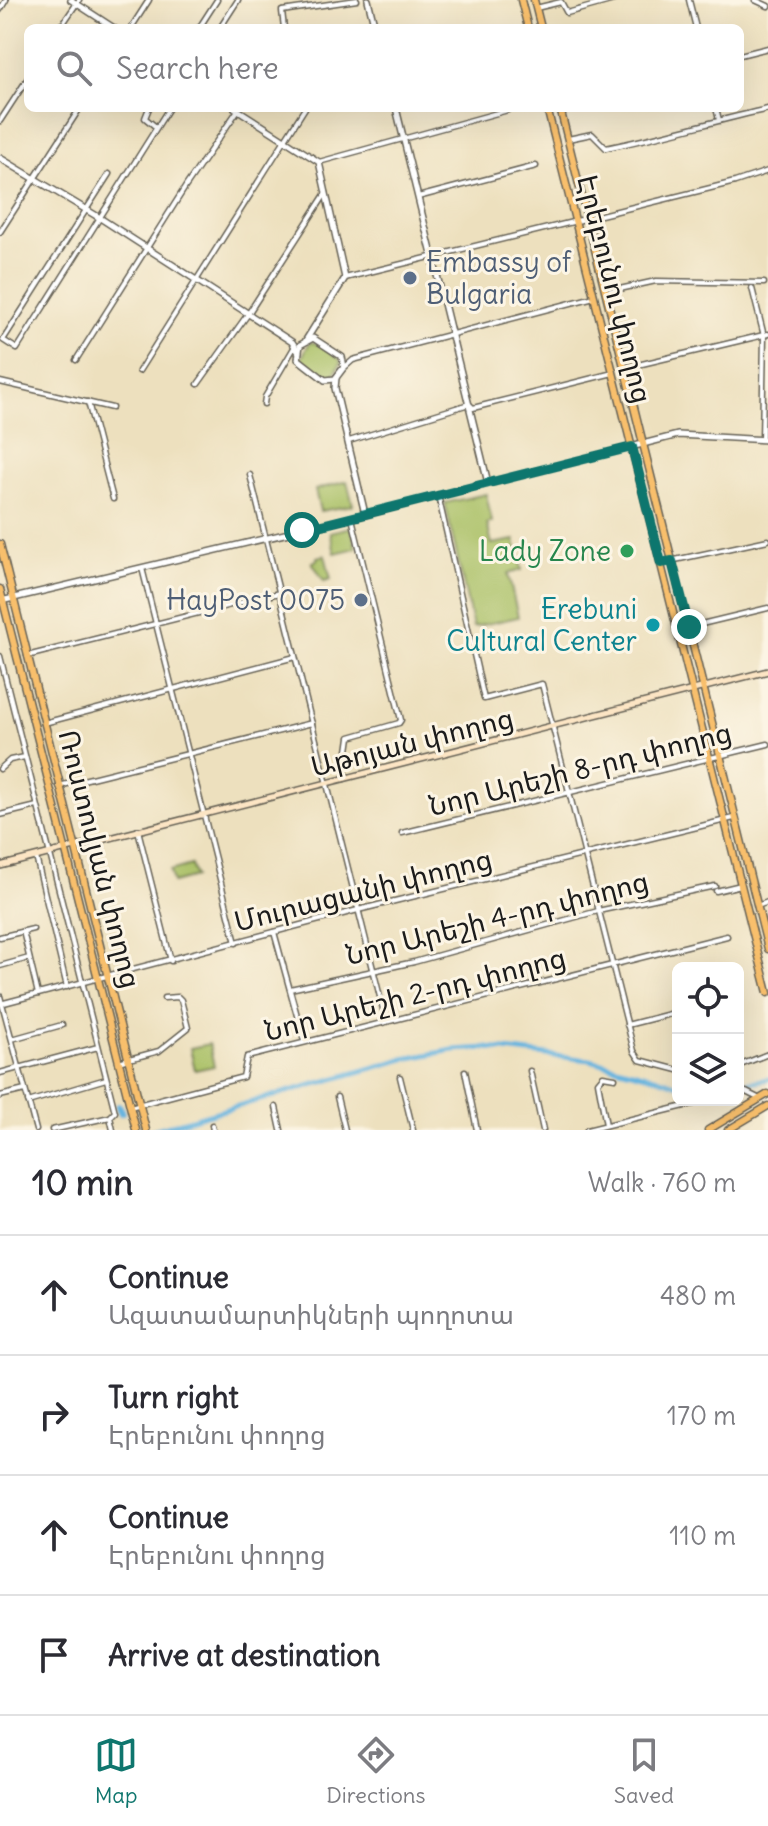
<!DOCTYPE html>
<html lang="en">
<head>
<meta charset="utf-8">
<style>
  body { margin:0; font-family:Delius,"Noto Sans Armenian",sans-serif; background:#f2f2f3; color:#2b2b33 }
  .controls { position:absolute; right:24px; bottom:24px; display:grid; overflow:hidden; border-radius:12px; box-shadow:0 8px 32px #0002 }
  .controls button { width:72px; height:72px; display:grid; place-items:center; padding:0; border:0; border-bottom:2px solid #e1e1e2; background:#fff; color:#2b2b33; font:40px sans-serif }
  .stop { position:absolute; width:24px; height:24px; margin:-18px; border:6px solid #0f766e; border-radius:50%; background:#fff }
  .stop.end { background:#0f766e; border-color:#fff; box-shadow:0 2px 8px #0008 }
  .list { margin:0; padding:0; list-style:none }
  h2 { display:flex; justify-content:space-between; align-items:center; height:104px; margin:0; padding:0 32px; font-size:34px }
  h2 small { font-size:26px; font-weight:400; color:#7c7c81 }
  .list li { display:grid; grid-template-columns:52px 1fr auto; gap:24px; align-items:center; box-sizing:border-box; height:120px; padding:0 32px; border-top:2px solid #e1e1e2 }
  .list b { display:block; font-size:30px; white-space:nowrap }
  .list p { margin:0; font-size:26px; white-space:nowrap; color:#7c7c81 }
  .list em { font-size:26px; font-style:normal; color:#7c7c81 }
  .icon { flex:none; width:44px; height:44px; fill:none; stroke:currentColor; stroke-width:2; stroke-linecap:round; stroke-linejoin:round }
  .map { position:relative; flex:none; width:768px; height:1130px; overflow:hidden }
  .search { position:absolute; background:#fff; box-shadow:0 8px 32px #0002; left:24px; right:24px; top:24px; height:88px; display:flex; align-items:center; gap:20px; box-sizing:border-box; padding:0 28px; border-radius:12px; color:#7c7c81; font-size:30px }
  .sheet { height:584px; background:#fff }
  nav { display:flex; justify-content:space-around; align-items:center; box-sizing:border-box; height:112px; border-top:2px solid #e1e1e2; background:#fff; font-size:22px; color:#7c7c81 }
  nav a { display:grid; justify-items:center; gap:4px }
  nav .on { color:#0f766e }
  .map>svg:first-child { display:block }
  .green { fill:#a8bf64; stroke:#626e40; stroke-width:2 }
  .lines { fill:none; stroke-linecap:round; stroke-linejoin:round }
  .canal { stroke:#65b4df; stroke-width:5 }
  .river { stroke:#65b4df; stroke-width:8 }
  .minor-casing { stroke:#656155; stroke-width:7 }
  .tertiary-casing { stroke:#656155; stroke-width:8 }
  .secondary-casing { stroke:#656155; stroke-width:8 }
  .primary-casing { stroke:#656155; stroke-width:9 }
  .minor { stroke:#fff; stroke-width:4 }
  .tertiary { stroke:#fff; stroke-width:5 }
  .secondary { stroke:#fce5c4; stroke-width:5 }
  .primary { stroke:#f8bf6c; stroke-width:6 }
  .route { stroke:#0f766e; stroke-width:10 }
  .service-dot { fill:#5c6f8a; stroke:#fcf5e5; stroke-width:3 }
  .leisure-dot { fill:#2e9e5b; stroke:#fcf5e5; stroke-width:3 }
  .culture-dot { fill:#0f9aa8; stroke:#fcf5e5; stroke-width:3 }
  .labels { text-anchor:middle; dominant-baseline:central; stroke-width:6; stroke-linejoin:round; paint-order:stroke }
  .service-label { font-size:28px; fill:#4e5e75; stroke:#fcf5e5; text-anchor:start }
  .street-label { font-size:28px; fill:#1c1c1c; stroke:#fcf5e5 }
  .leisure-label { font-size:28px; fill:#27864d; stroke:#fcf5e5; text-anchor:end }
  .culture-label { font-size:28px; fill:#0d838f; stroke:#fcf5e5; text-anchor:end }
</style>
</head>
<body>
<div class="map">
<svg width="768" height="1130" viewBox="0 0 768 1130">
  <rect width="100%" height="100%" fill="#fcf5e5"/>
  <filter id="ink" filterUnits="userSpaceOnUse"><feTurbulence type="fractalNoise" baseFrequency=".0125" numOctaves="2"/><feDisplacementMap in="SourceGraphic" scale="16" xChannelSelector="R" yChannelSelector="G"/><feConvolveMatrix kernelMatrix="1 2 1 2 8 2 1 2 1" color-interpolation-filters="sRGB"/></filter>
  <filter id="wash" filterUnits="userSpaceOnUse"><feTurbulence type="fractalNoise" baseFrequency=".006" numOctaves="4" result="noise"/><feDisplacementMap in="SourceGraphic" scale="32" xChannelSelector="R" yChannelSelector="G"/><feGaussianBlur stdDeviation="1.8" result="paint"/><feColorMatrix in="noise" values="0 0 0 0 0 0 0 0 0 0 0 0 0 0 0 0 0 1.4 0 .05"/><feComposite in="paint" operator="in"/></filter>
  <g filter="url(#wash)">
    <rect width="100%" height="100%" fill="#ede0be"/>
    <g class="green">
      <polygon points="310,342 320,344 340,359 341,363 333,376 325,377 301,359"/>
      <polygon points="347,481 353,505 320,511 315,490"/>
      <polygon points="486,494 492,522 487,524 492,544 515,540 522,570 508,574 518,617 473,627 445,503"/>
      <polygon points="351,527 356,548 335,553 330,532"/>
      <polygon points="325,555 331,579 324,581 312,562 317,560 317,557"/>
      <polygon points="191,865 195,877 173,883 170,871"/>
      <polygon points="209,1044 214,1066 195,1070 190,1048"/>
    </g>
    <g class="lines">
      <g class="canal">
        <polyline points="738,1084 768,1079"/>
        <polyline points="153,1130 404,1059 453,1050 487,1048 590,1060 658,1078 678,1085"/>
      </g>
      <polyline class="river" points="119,1107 121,1112"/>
    </g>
  </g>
  <g filter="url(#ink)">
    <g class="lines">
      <defs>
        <g id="minor">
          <polyline points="689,0 696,28"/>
          <polyline points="755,0 768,6"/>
          <polyline points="536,8 561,2 567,13 614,0"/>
          <polyline points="0,10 6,0"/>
          <polyline points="60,28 79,0"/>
          <polyline points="131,28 149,0"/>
          <polyline points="199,28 217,0"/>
          <polyline points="220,28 238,0"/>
          <polyline points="284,28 282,11 357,0"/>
          <polyline points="740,55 768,48"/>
          <polyline points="149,108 145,118 156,127"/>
          <polyline points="716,108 719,120"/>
          <polyline points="0,121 28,78"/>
          <path d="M568,139L592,134L606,148C661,137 714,121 768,109"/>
          <polyline points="319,162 508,110"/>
          <polyline points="109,174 3,340 17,349 169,108"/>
          <polyline points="418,197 536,166"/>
          <polyline points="0,232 80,108"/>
          <polyline points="345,278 735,182 768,171"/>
          <polyline points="752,288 764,336 762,439"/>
          <polyline points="606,292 656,281 764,283"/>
          <polyline points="76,360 186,186 238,110"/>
          <polyline points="344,368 353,360 594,297"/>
          <polyline points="625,368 768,334"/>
          <polyline points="139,371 305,108"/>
          <polyline points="0,382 112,408"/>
          <polyline points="198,384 248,314 326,193"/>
          <polyline points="88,402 113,499"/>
          <polyline points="264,404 265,397 295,346"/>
          <polyline points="349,441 469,404 473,408 613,373"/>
          <polyline points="250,475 386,1021"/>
          <polyline points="438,495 484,699 542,684 634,1051 640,1060 678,1070"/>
          <polyline points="661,563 768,540"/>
          <polyline points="142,568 236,943"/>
          <polyline points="689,627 768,608"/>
          <polyline points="0,656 115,1112 110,1117 113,1130"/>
          <polyline points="27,656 279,593"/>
          <polyline points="44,723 295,657"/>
          <polyline points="0,769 10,760 25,757"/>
          <polyline points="344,779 350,737 399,723 401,720 352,518"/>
          <polyline points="59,786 312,723"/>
          <polyline points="0,815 37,806"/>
          <polyline points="138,830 171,961"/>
          <polyline points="402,833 768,744"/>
          <polyline points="36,857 67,987"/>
          <polyline points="716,891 741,885"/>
          <polyline points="757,906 768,902"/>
          <polyline points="23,931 38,994"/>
          <polyline points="274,932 304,1041"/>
          <polyline points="0,937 33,929"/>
          <polyline points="0,966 29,958"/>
          <polyline points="290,989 414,962 598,911 715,886"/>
          <polyline points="0,996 36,1130"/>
          <polyline points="738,996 741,995"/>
          <polyline points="0,1004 358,910 734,818"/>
          <polyline points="627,1025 678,1012"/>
          <polyline points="12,1039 62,1025"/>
          <polyline points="118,1062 159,1051 188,1028 181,1000 178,997 164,998"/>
          <polyline points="738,1066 768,1054"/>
          <polyline points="465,1071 477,1130"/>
          <polyline points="530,1071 543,1130"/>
          <polyline points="0,1073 98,1047"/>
          <polyline points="400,1077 413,1130"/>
          <polyline points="738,1094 746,1092 760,1099"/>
          <polyline points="0,1096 25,1090"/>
          <polyline points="337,1097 345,1130"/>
          <polyline points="28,1102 106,1079"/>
          <polyline points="130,1107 243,1077 247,1057 727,936"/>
          <polyline points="276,1107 281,1130"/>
          <polyline points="212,1125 213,1130"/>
          <polyline points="606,1125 598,1082 603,1076 615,1078"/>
          <polyline points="52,1130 110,1117"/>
          <polyline points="587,1130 709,1100"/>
        </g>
        <g id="tertiary">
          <polyline points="71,0 114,28"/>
          <polyline points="368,0 375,28"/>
          <polyline points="235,108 319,162 345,278 306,340"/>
          <polyline points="396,108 488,483"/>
          <polyline points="0,158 100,218 292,342 298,351"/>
          <polygon points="313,338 342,357 344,367 335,379 325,380 298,359 300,345"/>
          <polyline points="336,378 335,388 365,514"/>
          <polyline points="1,601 352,518 678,435 768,440"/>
        </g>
        <polyline id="secondary" points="0,866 768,671"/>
        <g id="primary">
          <polyline points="521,0 528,28"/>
          <polyline points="534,0 541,28"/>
          <polyline points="547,108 768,993"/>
          <polyline points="560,108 768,949"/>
          <polyline points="0,544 146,1130"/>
          <polyline points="0,589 136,1130"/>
          <polyline points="708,1130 768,1094"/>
          <polyline points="728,1130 768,1106"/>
        </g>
      </defs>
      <use href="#minor" class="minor-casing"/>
      <use href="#tertiary" class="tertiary-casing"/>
      <use href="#secondary" class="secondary-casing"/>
      <use href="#primary" class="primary-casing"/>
      <use href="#minor" class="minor"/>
      <use href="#tertiary" class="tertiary"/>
      <use href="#secondary" class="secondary"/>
      <use href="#primary" class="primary"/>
    </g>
  </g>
  <g class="lines" filter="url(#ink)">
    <polyline class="route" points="302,530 632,447 661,563 672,561 689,627"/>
  </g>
  <g class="service-dot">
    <circle cx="410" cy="278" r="8"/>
    <circle cx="361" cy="600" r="8"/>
  </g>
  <circle class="leisure-dot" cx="627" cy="551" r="8"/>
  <circle class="culture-dot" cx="653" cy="625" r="8"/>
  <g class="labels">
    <g class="service-label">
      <text x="426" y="262">Embassy of<tspan x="426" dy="32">Bulgaria</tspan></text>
      <text x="345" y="600" text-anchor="end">HayPost 0075</text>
    </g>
    <g class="street-label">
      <text transform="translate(615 289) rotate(76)">Էրեբունու փողոց</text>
      <text transform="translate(412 742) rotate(-14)">Աթոյան փողոց</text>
      <text transform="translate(580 769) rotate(-14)">Նոր Արեշի 8-րդ փողոց</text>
      <text transform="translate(100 859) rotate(76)">Ռոստովյան փողոց</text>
      <text transform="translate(363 890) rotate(-14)">Մուրացանի փողոց</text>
      <text transform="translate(497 918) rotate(-14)">Նոր Արեշի 4-րդ փողոց</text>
      <text transform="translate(415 994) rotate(-14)">Նոր Արեշի 2-րդ փողոց</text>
    </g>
    <g class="leisure-label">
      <text x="611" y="551">Lady Zone</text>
    </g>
    <g class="culture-label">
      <text x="637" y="609">Erebuni<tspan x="637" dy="32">Cultural Center</tspan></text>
    </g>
  </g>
</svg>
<div class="controls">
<button><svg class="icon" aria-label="locate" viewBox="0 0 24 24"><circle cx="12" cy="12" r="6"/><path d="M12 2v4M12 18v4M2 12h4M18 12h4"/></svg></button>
<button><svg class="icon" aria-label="layers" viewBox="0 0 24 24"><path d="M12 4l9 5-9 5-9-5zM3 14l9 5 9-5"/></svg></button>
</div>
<div class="stop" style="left:302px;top:530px"></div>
<div class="stop end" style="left:689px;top:627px"></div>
<div class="search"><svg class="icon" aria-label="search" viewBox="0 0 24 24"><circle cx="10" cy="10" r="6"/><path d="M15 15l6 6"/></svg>Search here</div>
</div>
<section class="sheet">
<h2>10 min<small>Walk · 760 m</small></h2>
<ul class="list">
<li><svg class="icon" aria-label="ahead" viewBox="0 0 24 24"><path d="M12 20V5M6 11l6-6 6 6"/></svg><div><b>Continue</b><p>Ազատամարտիկների պողոտա</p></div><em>480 m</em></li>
<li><svg class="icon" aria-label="right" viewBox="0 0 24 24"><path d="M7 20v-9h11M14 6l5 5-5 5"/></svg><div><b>Turn right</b><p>Էրեբունու փողոց</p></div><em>170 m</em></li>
<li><svg class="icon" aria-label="ahead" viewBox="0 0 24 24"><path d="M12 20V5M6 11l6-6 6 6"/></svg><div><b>Continue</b><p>Էրեբունու փողոց</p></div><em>110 m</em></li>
<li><svg class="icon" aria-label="arrive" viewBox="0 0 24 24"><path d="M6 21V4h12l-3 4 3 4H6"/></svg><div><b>Arrive at destination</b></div></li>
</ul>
</section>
<nav>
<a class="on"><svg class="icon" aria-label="map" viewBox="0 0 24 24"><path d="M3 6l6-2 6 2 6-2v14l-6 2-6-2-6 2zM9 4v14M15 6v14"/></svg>Map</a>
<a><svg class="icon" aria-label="directions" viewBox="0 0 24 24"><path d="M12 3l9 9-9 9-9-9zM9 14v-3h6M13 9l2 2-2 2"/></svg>Directions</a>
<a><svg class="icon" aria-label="saved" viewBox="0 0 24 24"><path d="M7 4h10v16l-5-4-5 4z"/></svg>Saved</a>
</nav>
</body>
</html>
